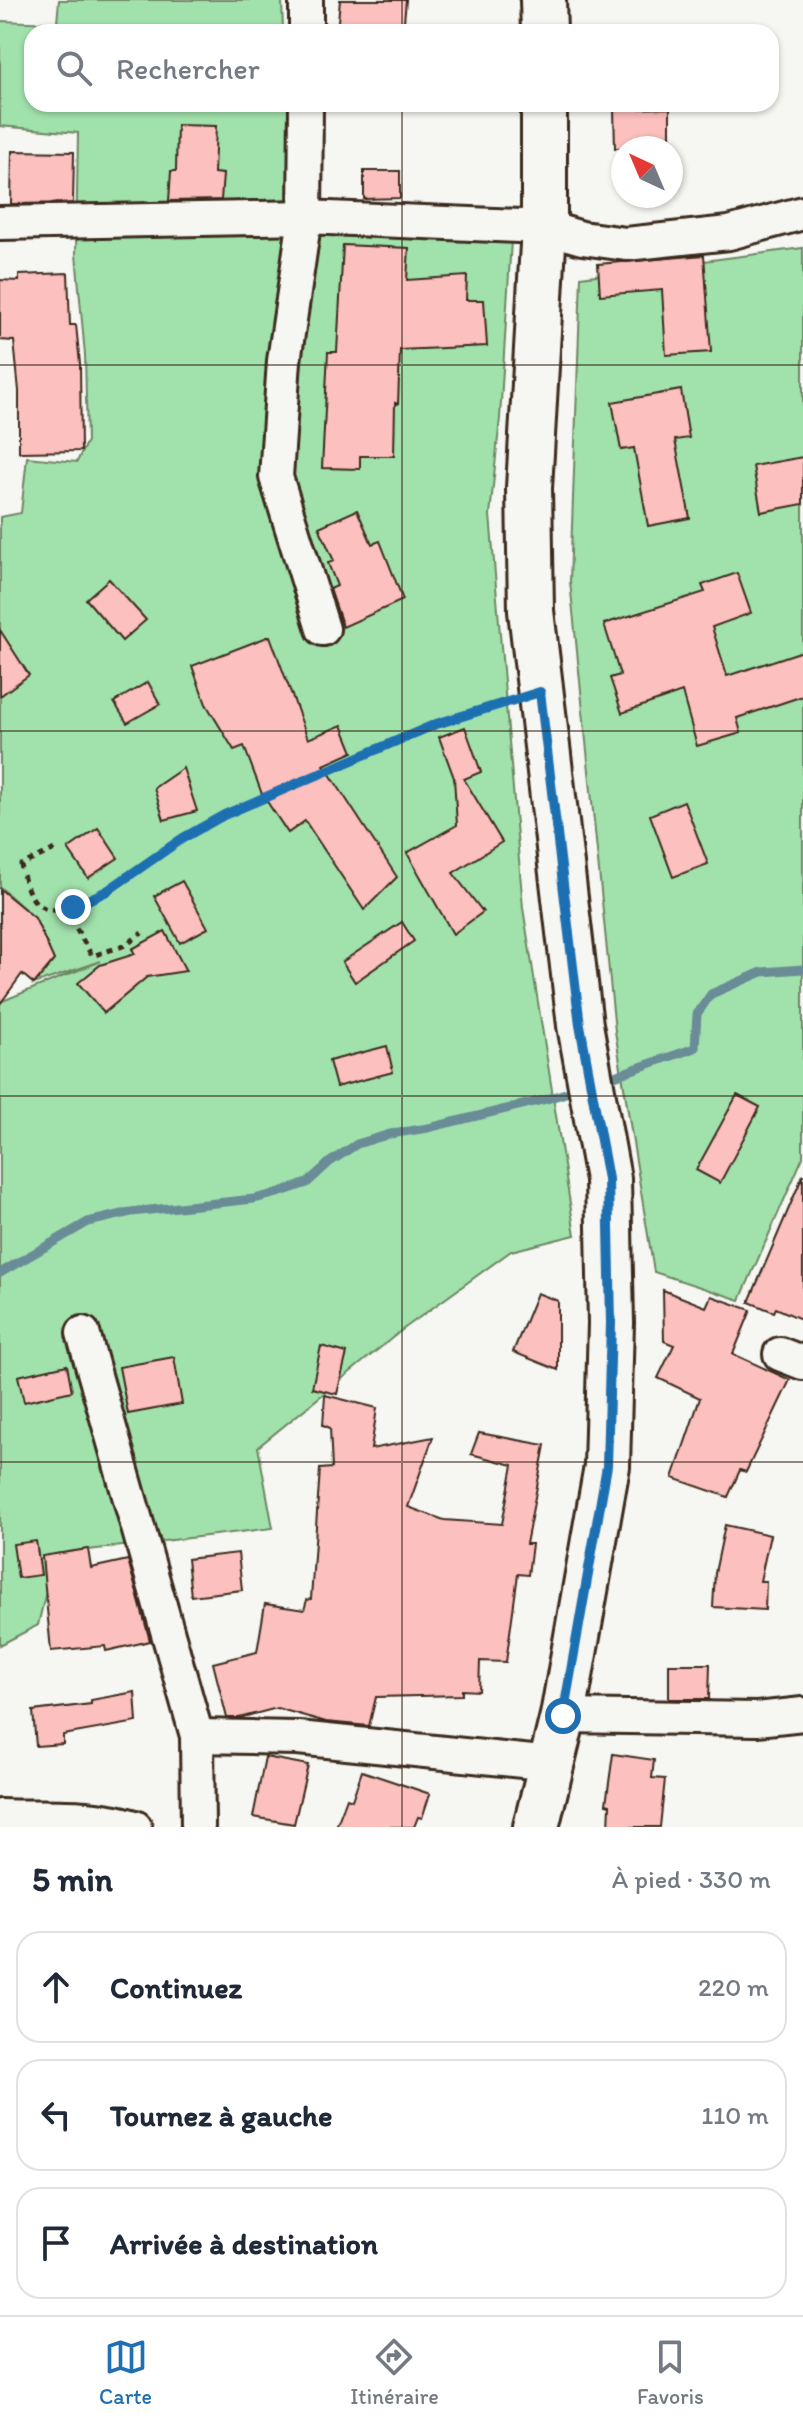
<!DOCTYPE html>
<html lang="fr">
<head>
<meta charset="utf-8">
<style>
  body { margin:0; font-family:Itim,sans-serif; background:#f6f6f7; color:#1f2937 }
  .compass { position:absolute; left:611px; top:136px; width:72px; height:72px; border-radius:50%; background:#fff; box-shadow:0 2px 6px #0004; rotate:316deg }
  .stop { position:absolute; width:24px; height:24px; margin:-18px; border:6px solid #1f6fb2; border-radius:50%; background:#fff }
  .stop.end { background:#1f6fb2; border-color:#fff; box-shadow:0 2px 8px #0008 }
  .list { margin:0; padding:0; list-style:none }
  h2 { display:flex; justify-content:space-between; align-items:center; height:104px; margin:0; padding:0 32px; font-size:34px }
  h2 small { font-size:26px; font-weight:400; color:#747a83 }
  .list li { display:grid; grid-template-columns:52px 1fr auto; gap:24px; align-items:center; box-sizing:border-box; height:112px; margin:0 16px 16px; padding:0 16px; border:2px solid #e0e1e3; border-radius:24px }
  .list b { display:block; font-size:30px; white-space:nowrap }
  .list em { font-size:26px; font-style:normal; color:#747a83 }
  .icon { flex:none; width:44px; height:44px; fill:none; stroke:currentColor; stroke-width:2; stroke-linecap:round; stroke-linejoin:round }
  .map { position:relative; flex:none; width:803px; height:1827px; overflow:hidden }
  .search { position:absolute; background:#fff; box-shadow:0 2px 6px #0004; left:24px; right:24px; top:24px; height:88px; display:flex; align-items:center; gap:20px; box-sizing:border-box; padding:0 28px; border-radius:24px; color:#747a83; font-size:30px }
  .sheet { height:488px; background:#fff }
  nav { display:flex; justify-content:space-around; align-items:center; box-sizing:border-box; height:112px; border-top:2px solid #e0e1e3; background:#fff; font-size:22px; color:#747a83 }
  nav a { display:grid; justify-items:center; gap:4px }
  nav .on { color:#1f6fb2 }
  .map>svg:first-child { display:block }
  .green { fill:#a1e2ac; stroke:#6e8665; stroke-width:2 }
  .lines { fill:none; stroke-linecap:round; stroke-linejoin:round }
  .stream { stroke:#698c97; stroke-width:9 }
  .building { fill:#fcc0be; stroke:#3b2a1e; stroke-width:2 }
  .street-casing { stroke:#3b2a1e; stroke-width:38 }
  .secondary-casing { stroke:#3b2a1e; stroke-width:50 }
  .path { stroke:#3b2a1e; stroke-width:5; stroke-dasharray:6 6; stroke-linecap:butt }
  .street { stroke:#f6f6f2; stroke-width:32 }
  .secondary { stroke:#f6f6f2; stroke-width:44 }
  .route { stroke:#1f6fb2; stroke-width:10 }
  .grid { fill:none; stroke:#3b2a1e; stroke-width:2; stroke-opacity:0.55 }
</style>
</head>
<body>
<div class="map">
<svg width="803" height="1827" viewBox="0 0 803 1827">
  <rect width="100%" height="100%" fill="#f6f6f2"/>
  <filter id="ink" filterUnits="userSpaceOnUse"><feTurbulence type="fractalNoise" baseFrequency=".0125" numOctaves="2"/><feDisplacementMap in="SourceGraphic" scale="16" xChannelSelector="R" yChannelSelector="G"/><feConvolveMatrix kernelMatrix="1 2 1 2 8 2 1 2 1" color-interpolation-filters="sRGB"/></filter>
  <g filter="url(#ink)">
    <g class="green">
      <polygon points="59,0 282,0 283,32 32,32 32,104 299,104 299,204 335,231 398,237 511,241 500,418 490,515 523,908 575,1235 511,1251 402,1330 258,1447 273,1528 55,1554 38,1625 0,1645 0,1002 101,961 34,984 54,960 35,918 0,887 0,517 21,513 27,457 77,462 87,441 85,355 76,254 78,133 0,126 0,21 57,23"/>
      <polygon points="803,248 803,1157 740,1300 654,1272 615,1031 570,581 581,277"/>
    </g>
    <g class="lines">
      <g class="stream">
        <polyline points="603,1080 695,1048 697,1014 711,994 762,972 803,969"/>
        <polyline points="0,1273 88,1222 131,1212 254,1199 278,1193 307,1183 330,1162 357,1144 390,1134 428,1128 547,1099 578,1089"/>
      </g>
    </g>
    <g class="building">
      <polygon points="340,0 406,0 403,32 337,32"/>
      <polygon points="670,108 670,148 615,148 614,109"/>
      <polygon points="177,125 216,126 214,173 223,174 221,200 169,201 171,171 176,171"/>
      <polygon points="12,151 74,152 73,203 11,204"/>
      <polygon points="364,171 400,171 400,198 364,199"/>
      <polygon points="343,245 409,248 407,280 467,276 466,300 484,300 487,346 400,350 398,404 395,403 394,456 360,456 360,469 322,468 328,352 337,352"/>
      <polygon points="704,255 711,352 666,355 662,290 600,295 598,264"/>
      <polygon points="68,273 70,325 76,325 80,364 81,451 19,452 19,391 14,341 0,340 0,280 19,281 19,275"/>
      <polygon points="681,390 689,438 675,440 690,518 648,526 634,448 621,450 612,402"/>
      <polygon points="803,457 803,504 761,512 753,466"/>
      <polygon points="357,510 372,544 380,541 403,600 343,627 330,589 337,586 328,563 334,561 319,527"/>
      <polygon points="737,573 751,613 712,627 727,676 803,651 803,696 737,718 741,733 697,746 682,692 622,713 610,678 620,675 604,624 705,592 702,585"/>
      <polygon points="109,579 146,620 122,641 86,599"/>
      <polygon points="0,630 29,675 0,696"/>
      <polygon points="270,636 308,739 342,725 353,752 324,765 397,877 364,910 305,821 288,833 262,794 244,746 234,750 206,704 192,666"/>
      <polygon points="148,682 160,704 127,723 114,702"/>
      <polygon points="465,727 481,772 464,779 502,842 453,873 483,912 453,934 407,853 457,825 454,778 439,737"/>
      <polygon points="183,768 197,811 164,820 154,788"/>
      <polygon points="684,801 708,864 673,877 650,815"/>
      <polygon points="98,828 118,858 88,878 68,849"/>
      <polygon points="182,881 208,928 180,943 154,896"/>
      <polygon points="0,889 35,918 54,960 34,984 22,974 0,1004"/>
      <polygon points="402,922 414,941 355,982 342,962"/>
      <polygon points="165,931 186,971 147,977 104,1013 78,983 100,965 135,954 132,949"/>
      <polygon points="387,1046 393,1072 336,1087 329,1061"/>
      <polygon points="737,1095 760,1107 720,1183 696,1170"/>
      <polygon points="803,1175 803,1320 776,1308 774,1312 749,1302"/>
      <polygon points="663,1290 706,1307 711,1296 751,1310 733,1354 790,1380 746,1472 740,1470 728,1497 673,1478 700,1398 658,1378 674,1345 664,1341"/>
      <polygon points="537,1293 558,1301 558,1370 513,1352"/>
      <polygon points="321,1346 347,1353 337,1394 312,1388"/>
      <polygon points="174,1357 182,1404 128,1414 119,1367"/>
      <polygon points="67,1365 72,1391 24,1402 18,1376"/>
      <polygon points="325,1395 377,1408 371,1449 433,1437 408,1507 444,1520 502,1524 513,1465 471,1454 479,1433 545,1445 526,1544 532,1544 528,1575 518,1574 506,1662 480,1661 479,1691 462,1690 462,1695 376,1697 369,1726 326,1722 277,1708 239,1718 227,1718 213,1663 257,1652 265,1604 304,1610 307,1600 311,1599 320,1469 332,1468 330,1428 323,1425"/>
      <polygon points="725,1525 770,1535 760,1581 766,1581 765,1610 713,1607 715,1573"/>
      <polygon points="36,1541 41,1575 18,1578 13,1544"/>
      <polygon points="88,1549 91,1568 128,1560 150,1641 106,1651 105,1646 51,1651 42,1556"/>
      <polygon points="238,1553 242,1590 191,1596 187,1559"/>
      <polygon points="669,1664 710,1664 709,1699 669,1699"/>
      <polygon points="135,1692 137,1722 63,1735 63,1744 36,1746 33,1711 91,1704 91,1700"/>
      <polygon points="613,1754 654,1760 652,1778 665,1779 660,1827 609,1827 610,1805 606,1804"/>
      <polygon points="265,1757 308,1765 294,1824 253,1817"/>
      <polygon points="362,1771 430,1794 422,1818 418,1817 414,1827 336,1827 347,1798 352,1800"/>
    </g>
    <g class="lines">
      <defs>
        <g id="street">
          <polyline points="306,32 306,0"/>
          <polyline points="306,104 305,217 284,361 276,477 323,629"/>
          <polyline points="0,223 305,217 544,227 582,238 626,244 729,233 803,213"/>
          <polyline points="83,1333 197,1736 198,1827"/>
          <polyline points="780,1354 803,1363"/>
          <polyline points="563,1716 757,1719 803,1714"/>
          <polyline points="197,1736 298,1738 552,1764"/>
          <path d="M0,1816C46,1818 90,1813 135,1827"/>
        </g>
        <g id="secondary">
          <polyline points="543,0 544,32"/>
          <polyline points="536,1827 563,1716 607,1466 611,1323 608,1179 580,1025 531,611 529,488 544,227 544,104"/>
        </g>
      </defs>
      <use href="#street" class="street-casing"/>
      <use href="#secondary" class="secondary-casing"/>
      <g class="path">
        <path d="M55,849L21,865C25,884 30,909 54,910C92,910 140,868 170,847C206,822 245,807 284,790C357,757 429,726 505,703"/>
        <polyline points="64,908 92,956 126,945 142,933"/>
      </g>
      <use href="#street" class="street"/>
      <use href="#secondary" class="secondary"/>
    </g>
  </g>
  <g class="lines" filter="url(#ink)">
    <polyline class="route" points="73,907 107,891 183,838 224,815 436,724 540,692 580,1025 608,1179 611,1323 607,1466 563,1716"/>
  </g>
  <path class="grid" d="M402,0V32M402,104V1827M0,365H803M0,731H803M0,1096H803M0,1462H803"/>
</svg>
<svg class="compass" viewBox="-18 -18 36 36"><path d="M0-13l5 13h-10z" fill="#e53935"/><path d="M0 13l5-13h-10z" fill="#747a83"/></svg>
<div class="stop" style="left:563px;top:1716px"></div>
<div class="stop end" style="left:73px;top:907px"></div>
<div class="search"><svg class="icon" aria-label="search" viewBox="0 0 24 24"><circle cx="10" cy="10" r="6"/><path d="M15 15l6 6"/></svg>Rechercher</div>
</div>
<section class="sheet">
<h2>5 min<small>À pied · 330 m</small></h2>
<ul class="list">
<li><svg class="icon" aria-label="ahead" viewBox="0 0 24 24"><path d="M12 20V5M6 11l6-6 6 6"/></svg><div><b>Continuez</b></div><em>220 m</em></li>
<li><svg class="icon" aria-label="left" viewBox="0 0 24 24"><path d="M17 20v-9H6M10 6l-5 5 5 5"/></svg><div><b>Tournez à gauche</b></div><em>110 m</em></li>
<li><svg class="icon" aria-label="arrive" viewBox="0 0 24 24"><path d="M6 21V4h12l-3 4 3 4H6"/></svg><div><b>Arrivée à destination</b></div></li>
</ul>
</section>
<nav>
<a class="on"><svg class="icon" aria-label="map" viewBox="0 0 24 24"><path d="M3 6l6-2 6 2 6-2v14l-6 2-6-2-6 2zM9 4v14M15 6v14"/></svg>Carte</a>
<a><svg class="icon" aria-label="directions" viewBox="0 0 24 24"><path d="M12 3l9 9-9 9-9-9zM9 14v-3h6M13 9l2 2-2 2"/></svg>Itinéraire</a>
<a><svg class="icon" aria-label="saved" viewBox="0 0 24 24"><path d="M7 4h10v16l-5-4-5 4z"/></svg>Favoris</a>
</nav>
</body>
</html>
